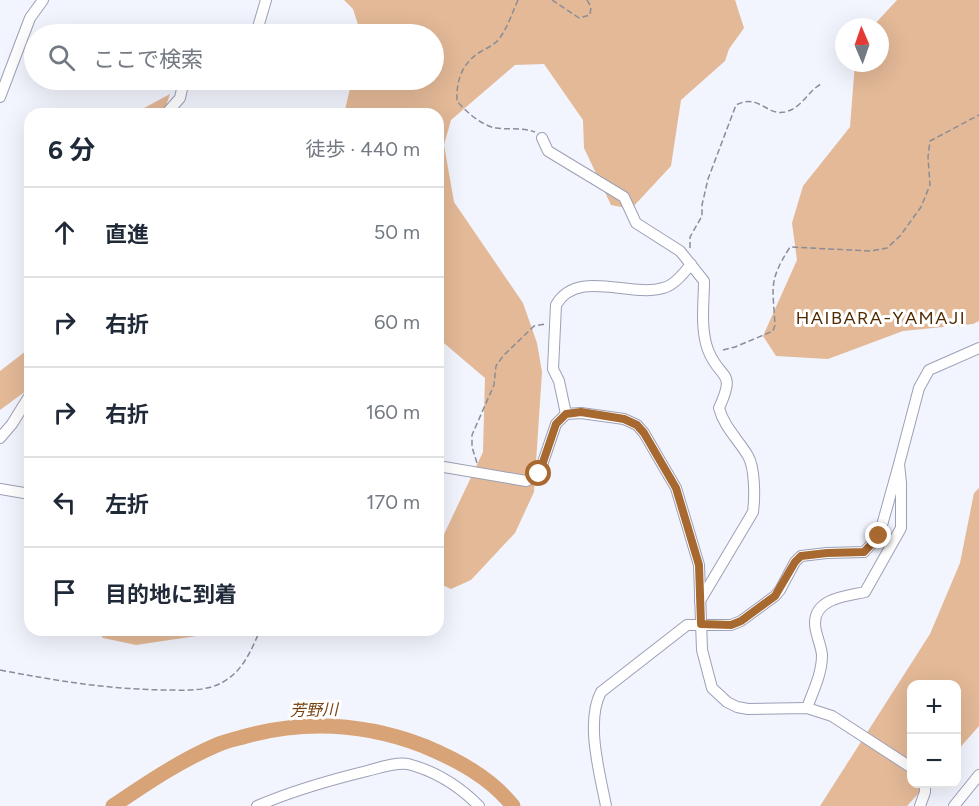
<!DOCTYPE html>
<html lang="ja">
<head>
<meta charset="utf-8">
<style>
  body { margin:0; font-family:Figtree,"Noto Sans JP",sans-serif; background:#f6f6f7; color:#1f2937 }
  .controls { position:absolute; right:18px; bottom:18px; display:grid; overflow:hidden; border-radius:12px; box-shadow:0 6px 24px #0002 }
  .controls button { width:54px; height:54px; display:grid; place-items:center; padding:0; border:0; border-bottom:2px solid #e0e1e3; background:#fff; color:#1f2937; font:30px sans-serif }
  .compass { position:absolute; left:835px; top:18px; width:54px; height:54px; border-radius:50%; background:#fff; box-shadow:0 6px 24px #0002; rotate:358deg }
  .stop { position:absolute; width:18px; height:18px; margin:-14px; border:4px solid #a86930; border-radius:50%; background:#fff }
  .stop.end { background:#a86930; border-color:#fff; box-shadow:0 2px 6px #0008 }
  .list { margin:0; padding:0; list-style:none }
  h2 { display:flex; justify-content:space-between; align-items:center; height:78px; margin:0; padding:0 24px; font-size:26px }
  h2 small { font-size:20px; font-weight:400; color:#747a83 }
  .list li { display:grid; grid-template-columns:39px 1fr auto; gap:18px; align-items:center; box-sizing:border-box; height:90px; padding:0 24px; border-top:2px solid #e0e1e3 }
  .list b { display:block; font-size:22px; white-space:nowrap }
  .list em { font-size:20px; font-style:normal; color:#747a83 }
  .icon { flex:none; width:33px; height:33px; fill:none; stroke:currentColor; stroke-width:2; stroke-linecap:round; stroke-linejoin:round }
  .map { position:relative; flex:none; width:979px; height:806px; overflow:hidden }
  .search { position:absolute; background:#fff; box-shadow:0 6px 24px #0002; left:24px; top:24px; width:420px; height:66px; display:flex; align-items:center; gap:15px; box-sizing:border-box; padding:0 21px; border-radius:33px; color:#747a83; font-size:22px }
  .panel { position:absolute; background:#fff; box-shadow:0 6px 24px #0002; left:24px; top:108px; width:420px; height:528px; border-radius:18px }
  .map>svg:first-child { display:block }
  .green { fill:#e3b997 }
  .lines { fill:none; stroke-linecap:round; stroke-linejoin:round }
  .river { stroke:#d8a376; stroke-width:15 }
  .street-casing { stroke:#9da0b7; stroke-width:12 }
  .path { stroke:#8b8d97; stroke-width:1.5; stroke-dasharray:6 3; stroke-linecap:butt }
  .street { stroke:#fff; stroke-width:10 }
  .route { stroke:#a86930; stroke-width:8 }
  .labels { text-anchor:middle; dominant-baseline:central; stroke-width:6; stroke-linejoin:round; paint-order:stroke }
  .water-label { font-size:16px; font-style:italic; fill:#741; stroke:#fff }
  .quarter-label { font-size:18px; letter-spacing:1.5px; fill:#532a00; stroke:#fff }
</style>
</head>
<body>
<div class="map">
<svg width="979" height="806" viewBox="0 0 979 806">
  <rect width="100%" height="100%" fill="#f2f4fe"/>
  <g class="green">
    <polygon points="344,0 735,0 744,28 729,49 725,61 681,100 671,166 631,209 611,205 584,148 583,120 544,64 515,65 451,120 444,145 454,202 523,303 537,343 542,372 534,492 515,533 471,580 451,589 438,583 438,547 483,452 485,378 438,338 438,114 344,114 352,80 434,80 434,34 361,34 353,9"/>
    <polygon points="897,0 979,0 979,321 973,324 903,331 828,359 776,356 763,336 797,260 792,223 803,186 850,127 855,63 880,63 880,27 872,27"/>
    <polygon points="170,94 166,106 159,114 133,114"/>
    <polygon points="30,344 30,388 0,410 0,371 26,351"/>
    <polygon points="979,488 979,726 957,751 956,684 912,684 912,784 927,784 907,806 820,806 930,634 960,563 974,493"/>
    <polygon points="97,630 215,630 210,634 136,645 103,638"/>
  </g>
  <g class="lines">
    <path class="river" d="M113,806C147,783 181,760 219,744C229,740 240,738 250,735C309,720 367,724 424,746C457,760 490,777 513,806"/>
    <defs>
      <g id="street">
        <polyline points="256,34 266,0"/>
        <polyline points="0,97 30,18 43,0"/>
        <polyline points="166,114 180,98 184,80"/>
        <path d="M542,138L548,151L624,197L636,223L680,251L704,281C704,303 700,328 708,350C720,381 737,369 719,408C724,427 738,439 748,456C755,468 755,497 753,512L700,601"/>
        <path d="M566,414L559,381L553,369L556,305C577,268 630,298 663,288C673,286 685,272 691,264"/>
        <polyline points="0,438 12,424 30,395"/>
        <polyline points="438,466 526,481 539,474 556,424 566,414 581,413 624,419 637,425 644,433 676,488 699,565 702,650 712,688 727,702 737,707 748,709 807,708 832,716 912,768"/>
        <polyline points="0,489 30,494"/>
        <path d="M807,708C813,691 822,674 822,655C821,644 815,634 815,623C815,598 847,596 865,592L901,528V483L899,464L919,388L929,370L979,348"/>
        <path d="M257,806C292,791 330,780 367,771C379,768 395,762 408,764C435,771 460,787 479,806"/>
        <path d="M606,806C600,774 585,722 601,692L687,625H731L741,621L775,596L780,590L795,562L801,556L827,553L864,552L879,536L899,464"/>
        <polyline points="920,806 925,792 925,784"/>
        <polyline points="954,806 979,775"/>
      </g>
    </defs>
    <use href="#street" class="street-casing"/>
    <g class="path">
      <path d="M518,0C512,13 508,27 499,39C494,45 487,48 480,52C462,63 456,81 457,101C465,111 482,126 496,128C509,130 522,127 535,132"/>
      <polyline points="552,0 579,18 590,15 591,7 587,0"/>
      <path d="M690,248V237L702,216V205L708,179L736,105C759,93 766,116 785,112C802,108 807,92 821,84"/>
      <path d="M723,350L735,347L773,331L775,325C773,286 768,282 790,247L871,251L887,248L900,236L921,207L930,185L928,157L930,141L979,115"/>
      <polyline points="477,463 472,447 472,435 494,385 496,366 503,356 534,326 545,324"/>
      <path d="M0,670C57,681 106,689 165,690C184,690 206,692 223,682C243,671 252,649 260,630"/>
    </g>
    <use href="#street" class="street"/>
  </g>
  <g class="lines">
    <polyline class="route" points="539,474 556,424 566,414 581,412 624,419 637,425 644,433 676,488 699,565 701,624 731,625 741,621 775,596 795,562 801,556 827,553 864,552 879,536"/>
  </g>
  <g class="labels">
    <g class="water-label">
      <text transform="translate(314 710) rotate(-1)">芳野川</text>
    </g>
    <g class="quarter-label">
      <text x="881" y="318">HAIBARA-YAMAJI</text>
    </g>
  </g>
</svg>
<div class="controls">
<button>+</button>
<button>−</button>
</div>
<svg class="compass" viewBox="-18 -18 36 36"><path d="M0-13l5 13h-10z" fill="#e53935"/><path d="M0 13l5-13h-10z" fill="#747a83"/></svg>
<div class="stop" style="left:539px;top:474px"></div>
<div class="stop end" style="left:879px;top:536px"></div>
<div class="search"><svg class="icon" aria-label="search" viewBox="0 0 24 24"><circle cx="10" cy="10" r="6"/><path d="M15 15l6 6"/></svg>ここで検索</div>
<section class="panel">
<h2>6 分<small>徒歩 · 440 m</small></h2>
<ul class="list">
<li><svg class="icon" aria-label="ahead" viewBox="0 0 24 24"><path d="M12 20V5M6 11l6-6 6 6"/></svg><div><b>直進</b></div><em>50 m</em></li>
<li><svg class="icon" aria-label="right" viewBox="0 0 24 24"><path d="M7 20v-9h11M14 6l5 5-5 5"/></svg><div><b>右折</b></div><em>60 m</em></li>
<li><svg class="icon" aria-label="right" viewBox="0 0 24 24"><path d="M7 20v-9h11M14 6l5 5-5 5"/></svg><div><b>右折</b></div><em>160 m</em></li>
<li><svg class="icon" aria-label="left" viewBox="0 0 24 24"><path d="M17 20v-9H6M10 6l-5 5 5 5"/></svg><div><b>左折</b></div><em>170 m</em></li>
<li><svg class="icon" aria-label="arrive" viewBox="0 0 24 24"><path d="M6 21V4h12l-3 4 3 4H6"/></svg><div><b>目的地に到着</b></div></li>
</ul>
</section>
</div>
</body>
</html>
